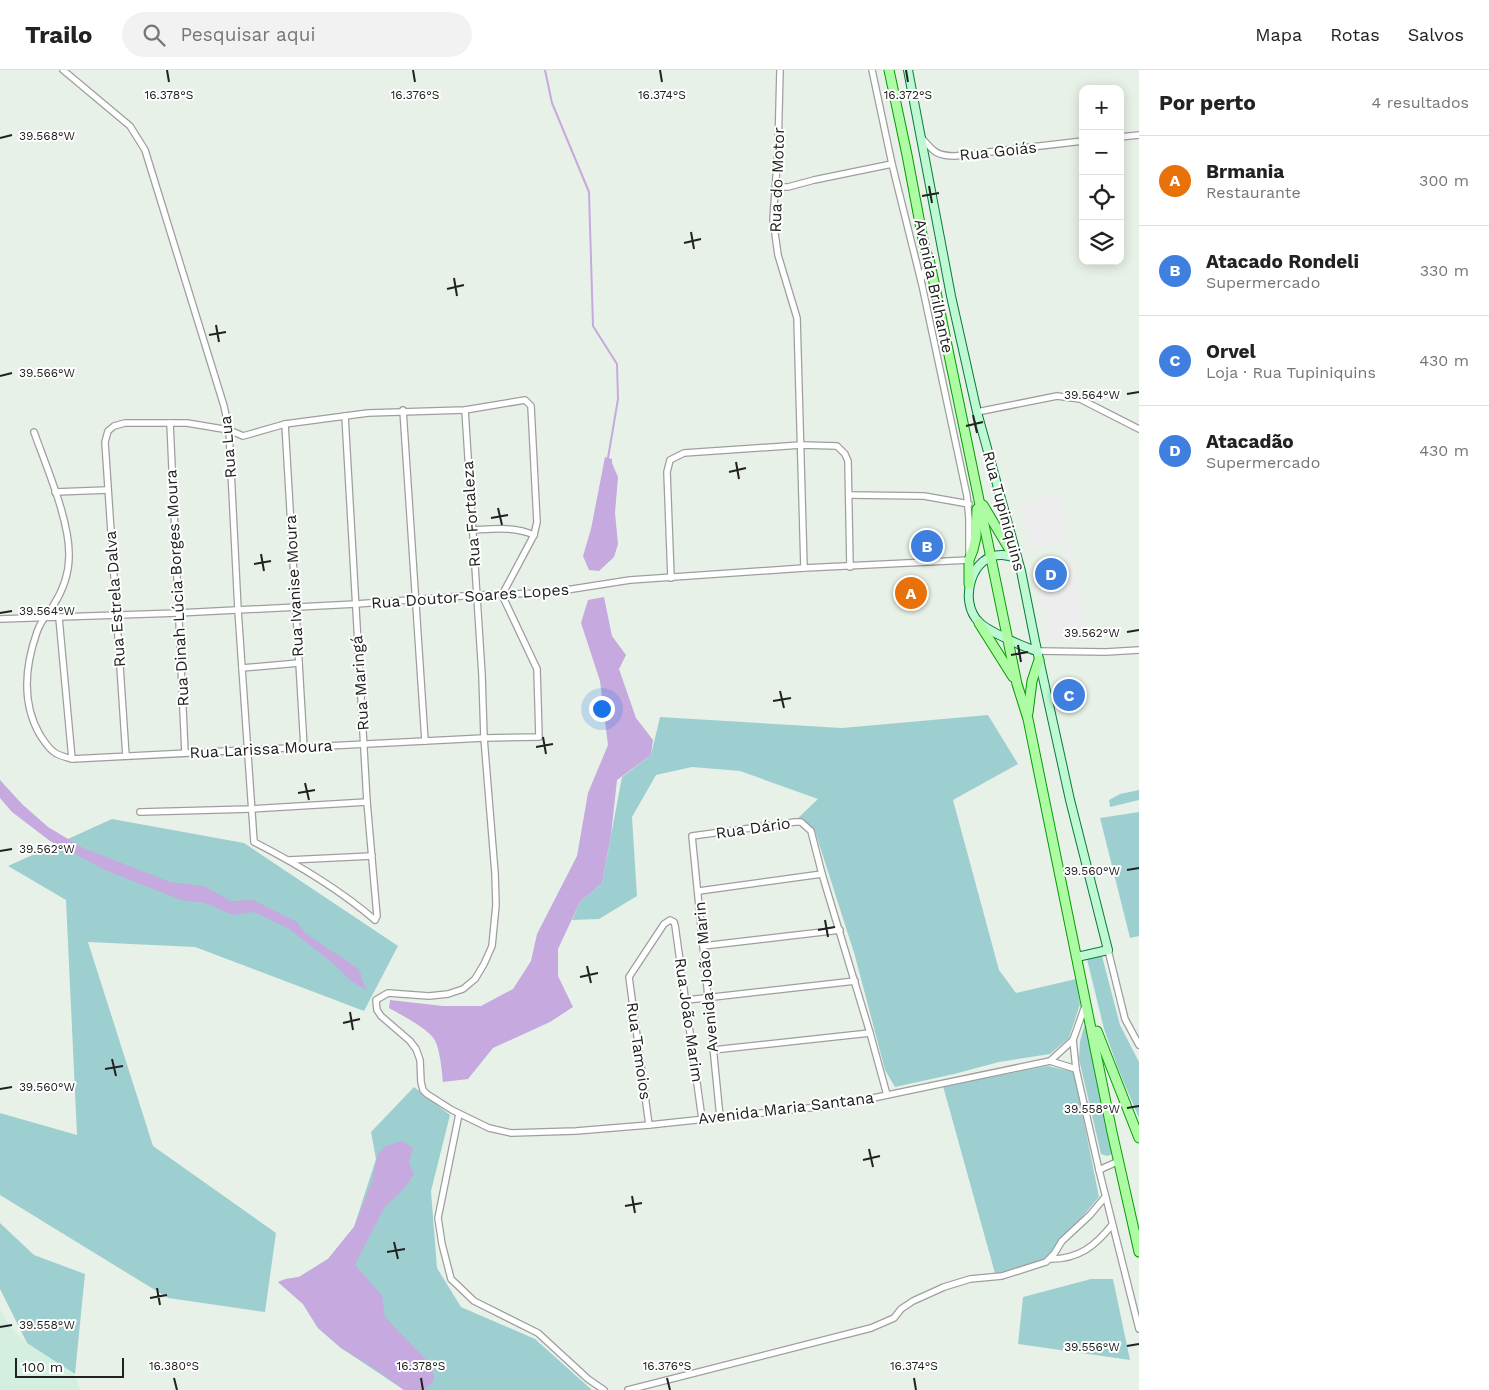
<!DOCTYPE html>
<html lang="pt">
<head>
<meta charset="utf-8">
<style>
  body { margin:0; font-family:"Work Sans",sans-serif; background:#f2f2f2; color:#222 }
  .controls { position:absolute; right:15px; top:15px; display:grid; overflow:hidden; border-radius:10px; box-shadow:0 2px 12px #0003 }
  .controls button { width:45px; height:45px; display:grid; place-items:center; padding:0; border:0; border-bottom:1px solid #e0e0e0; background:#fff; color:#222; font:25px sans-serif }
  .scale { position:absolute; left:15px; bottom:12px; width:109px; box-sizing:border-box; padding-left:5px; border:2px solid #212121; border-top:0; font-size:14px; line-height:18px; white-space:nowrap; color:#212121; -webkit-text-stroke:4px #fff; paint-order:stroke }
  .you { position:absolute; left:601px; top:638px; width:18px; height:18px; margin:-12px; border:4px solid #fff; border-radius:50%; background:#1a73e8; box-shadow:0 0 0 8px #1a73e833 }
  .badge { display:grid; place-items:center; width:32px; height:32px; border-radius:50%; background:#2563eb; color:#fff; font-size:16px; font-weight:700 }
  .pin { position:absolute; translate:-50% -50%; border:2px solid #fff; box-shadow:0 1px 5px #0006 }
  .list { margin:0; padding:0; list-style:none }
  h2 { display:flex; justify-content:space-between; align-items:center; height:65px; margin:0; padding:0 20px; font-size:21px }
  h2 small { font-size:16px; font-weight:400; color:#767676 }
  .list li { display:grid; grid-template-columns:32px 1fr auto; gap:15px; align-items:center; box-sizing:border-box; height:90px; padding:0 20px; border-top:1px solid #e0e0e0 }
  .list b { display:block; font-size:19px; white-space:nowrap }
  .list p { margin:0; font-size:16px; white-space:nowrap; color:#767676 }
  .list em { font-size:16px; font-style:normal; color:#767676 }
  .icon { flex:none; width:28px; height:28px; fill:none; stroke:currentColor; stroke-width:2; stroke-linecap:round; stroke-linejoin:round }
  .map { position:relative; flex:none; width:1139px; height:1320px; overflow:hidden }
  header { display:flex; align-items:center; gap:30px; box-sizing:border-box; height:70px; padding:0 25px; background:#fff; border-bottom:1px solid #e0e0e0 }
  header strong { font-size:24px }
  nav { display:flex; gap:28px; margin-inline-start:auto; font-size:18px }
  .search { width:350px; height:45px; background:#f2f2f2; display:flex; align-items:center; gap:12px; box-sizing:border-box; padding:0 18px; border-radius:28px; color:#767676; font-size:19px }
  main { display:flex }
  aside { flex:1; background:#fff }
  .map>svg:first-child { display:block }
  .farmland { fill:#d4efdf }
  .forest { fill:#9ecfd0 }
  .parking { fill:#ededed }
  .water { fill:#c6a9de }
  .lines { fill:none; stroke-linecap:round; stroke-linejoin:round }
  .stream { stroke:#c6a9de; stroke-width:2 }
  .street-casing { stroke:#9e9e9e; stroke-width:8 }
  .secondary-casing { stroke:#067b38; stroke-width:10 }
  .primary-casing { stroke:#039d01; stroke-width:11 }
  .street { stroke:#fff; stroke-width:5.5 }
  .secondary { stroke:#bef9d4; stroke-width:8 }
  .primary { stroke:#adfba3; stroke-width:9 }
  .ticks { fill:none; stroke:#212121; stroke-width:2 }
  .labels { text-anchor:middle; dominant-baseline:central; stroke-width:4; stroke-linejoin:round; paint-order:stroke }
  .street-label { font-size:16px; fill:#212121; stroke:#fff }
  .ticks-label { font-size:12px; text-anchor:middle; fill:#212121; stroke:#fff; stroke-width:4; stroke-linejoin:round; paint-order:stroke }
</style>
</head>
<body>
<header>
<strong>Trailo</strong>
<div class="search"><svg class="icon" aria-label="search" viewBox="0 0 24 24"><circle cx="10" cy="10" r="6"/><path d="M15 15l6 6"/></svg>Pesquisar aqui</div>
<nav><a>Mapa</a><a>Rotas</a><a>Salvos</a></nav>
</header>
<main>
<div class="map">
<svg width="1139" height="1320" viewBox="0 0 1139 1320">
  <rect width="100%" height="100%" fill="#e8f1e8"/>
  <polygon class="farmland" points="0,1240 11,1258 27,1273 59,1292 75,1304 80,1320 0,1320"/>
  <g class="forest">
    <polygon points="988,645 1018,694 953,730 999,900 1016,923 1076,909 1080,934 1069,968 1050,984 999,992 954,1004 895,1017 885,1000 855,886 815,761 798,748 818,729 740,701 692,697 656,705 632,747 637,826 599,849 572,850 580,832 602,813 622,707 651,685 660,647 842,658"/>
    <polygon points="1139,720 1139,730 1110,737 1109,730 1120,724"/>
    <polygon points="1139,742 1139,866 1130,868 1100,748"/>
    <polygon points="112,749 244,773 398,876 364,941 195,877 88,872 153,1076 276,1163 265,1242 168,1228 0,1125 0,1043 77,1065 66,830 8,796"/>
    <polygon points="1102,886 1120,955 1139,992 1139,1048 1119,1001 1104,959 1087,889"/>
    <polygon points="1087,947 1115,1083 1107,1086 1101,1084 1079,989 1080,971"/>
    <polygon points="1048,996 1074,1002 1099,1127 1062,1171 1051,1189 996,1207 943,1016"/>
    <polygon points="414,1017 450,1045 431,1121 437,1198 461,1237 535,1269 592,1320 404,1320 341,1278 318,1258 303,1234 278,1212 286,1209 299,1207 328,1189 354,1157 376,1089 371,1062"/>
    <polygon points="0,1153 34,1185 85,1204 75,1304 27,1273 0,1219"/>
    <polygon points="1091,1209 1113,1209 1130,1290 1018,1274 1023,1227"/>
  </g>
  <polygon class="parking" points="1059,425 1089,570 1049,571 1033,495 1066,488 1062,473 1030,479 1020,433"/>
  <g class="water">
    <polygon points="605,387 612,389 612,393 618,407 615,443 618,474 614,487 599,501 589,500 583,486 591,459"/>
    <path d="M604,527L612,566L626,585L619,599L636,648L653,670L651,685L617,710L611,765L602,813L580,832L558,879V906L573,937L550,952L493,978L468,1009L443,1012C442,1001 440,978 434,969C428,959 400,944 389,938L390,930L443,936H481L513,919L531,891L537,864L577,786L588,723L608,675L600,611L581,553L588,530Z"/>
    <polygon points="0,710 22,734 48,757 83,778 170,812 204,816 231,831 253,830 297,852 305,863 359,899 366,920 351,911 335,895 289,859 254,842 233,845 205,833 181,830 105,800 50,771 12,742 0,728"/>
    <polygon points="402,1071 413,1078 409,1093 414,1104 404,1119 384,1138 355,1195 382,1226 385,1247 432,1296 434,1310 424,1320 404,1320 372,1297 341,1278 318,1258 303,1234 278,1212 286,1209 299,1207 328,1189 354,1157 372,1111 378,1083 386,1076"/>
  </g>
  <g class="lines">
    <polyline class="stream" points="545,0 552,33 589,122 593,256 617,294 618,329 608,388"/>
    <defs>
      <g id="street">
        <path d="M63,0L130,56L145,80L224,336L229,360L238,540L254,772C297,794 339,819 375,850"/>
        <polyline points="780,0 778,80 773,149 778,185 797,248 804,498"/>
        <polyline points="872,0 892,94 922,215 967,426 969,449 969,485"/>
        <path d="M921,67C933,81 936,86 955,86L1083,71"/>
        <polyline points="1120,67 1139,65"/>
        <polyline points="776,117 788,117 814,110 892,94"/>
        <polyline points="921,210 929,189"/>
        <polyline points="403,340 425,671"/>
        <polyline points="465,340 482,605 484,668 495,803 496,835 492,876 484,894 475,909 463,919 448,924 429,926 388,923 376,930 377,940 381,946 410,971 416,979 420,990 421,1012 423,1020 427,1024 452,1040 489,1058 511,1063 576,1061 649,1055 818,1037 854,1032 1050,991 1073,970 1085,936"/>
        <polyline points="977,342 1057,326 1080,329 1139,359"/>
        <polyline points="345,346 367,732 377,846 375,850"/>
        <polyline points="170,353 185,683"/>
        <polyline points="285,354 304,678"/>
        <path d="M34,362C46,396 70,451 69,486C69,504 62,522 53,536C46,546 41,550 37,562C25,596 21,632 40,665C44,671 48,678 54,682C59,686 66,687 72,689L484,668L539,667L537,599L502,525L534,465L537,452L531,336L525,330L465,340L368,343L285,354L243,366L229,360L187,353H125L114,356L108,361L105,372L126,686"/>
        <polyline points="55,422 108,420"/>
        <polyline points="849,425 924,426 969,434"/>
        <path d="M472,460C493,459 514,456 534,465"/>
        <polyline points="671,508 667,402 670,390 684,383 801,375 837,376 845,384 848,391 850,497"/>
        <polyline points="59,548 72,689"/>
        <polyline points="0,549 178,543 356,534 476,525 547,523 630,510 804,498 969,490"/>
        <polyline points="1037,581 1106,582 1139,580"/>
        <polyline points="242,598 299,593"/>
        <polyline points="140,742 251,739 367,732"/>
        <polyline points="289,790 372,786"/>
        <polyline points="699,821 822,804"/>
        <polyline points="703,876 840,860"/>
        <polyline points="1108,880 1125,949 1139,975"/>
        <polyline points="687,930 855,911"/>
        <polyline points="1073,970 1076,999 1099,1100 1139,1259"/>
        <polyline points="713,980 870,963"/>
        <polyline points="1050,991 1076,999"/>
        <polyline points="459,1044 438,1148 442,1174 451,1209 474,1231 538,1263 588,1309 604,1320"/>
        <polyline points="720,1047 692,766 795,752 801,752 811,761 822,804 870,963 887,1025"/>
        <polyline points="649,1055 629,907 664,854 670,850 674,852 675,855 702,1049"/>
        <polyline points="1099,1100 1119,1091"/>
        <path d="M1051,1189C1079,1189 1095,1176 1112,1155"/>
        <polyline points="628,1320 871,1258 894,1248 901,1239 913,1231 944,1217 970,1209 1002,1206 1046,1192 1054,1184 1062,1171 1090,1145 1105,1127"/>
      </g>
      <g id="secondary">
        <polyline points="908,0 951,226 977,342 1021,501 1035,571 1070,730 1108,880 1077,887"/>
        <path d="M1017,490C1013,486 1008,486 1003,485C971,483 958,532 979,552C987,561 1026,578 1037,581"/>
      </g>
      <g id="primary">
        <polyline points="889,0 907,85 925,180 929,189 936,222 1017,614 1028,649 1112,1062 1139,1182"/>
        <polyline points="983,435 1014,487"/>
        <polyline points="969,514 969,490 973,480 976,467 977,439"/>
        <polyline points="979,553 1013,607"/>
        <polyline points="1028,643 1032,611 1039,590"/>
        <polyline points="1097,961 1139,1068"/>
      </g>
    </defs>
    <use href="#street" class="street-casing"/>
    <use href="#secondary" class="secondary-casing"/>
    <use href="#primary" class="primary-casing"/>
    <use href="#street" class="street"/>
    <use href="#secondary" class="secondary"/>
    <use href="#primary" class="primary"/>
  </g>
  <path class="ticks" d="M167,0L169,12M413,0L415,12M660,0L662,12M906,0L908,12M0,68L12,65M929,116L932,133M922,126L939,123M691,162L694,179M684,173L701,169M454,208L457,226M447,219L464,215M216,255L219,272M209,265L226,262M0,306L12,303M1127,324L1139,322M973,345L977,363M966,356L983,352M736,392L739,409M729,402L746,398M498,438L502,455M491,448L508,445M261,484L264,501M254,494L271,491M0,543L12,541M1127,562L1139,560M1018,575L1021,592M1011,585L1028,582M780,621L784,638M773,631L791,628M543,667L546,684M536,677L553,674M305,713L309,730M298,723L315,720M0,781L12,779M1127,800L1139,798M825,850L828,867M818,860L835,857M587,896L591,913M580,907L598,903M350,942L353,960M343,953L360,949M112,989L116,1006M105,999L123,996M0,1019L12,1017M1127,1038L1139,1036M869,1079L873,1097M863,1090L880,1086M632,1126L635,1143M625,1136L642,1133M394,1172L398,1189M387,1182L405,1179M157,1218L160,1235M150,1228L167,1225M0,1257L12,1255M1127,1276L1139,1274M174,1308L177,1320M421,1308L423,1320M667,1308L670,1320M914,1308L916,1320"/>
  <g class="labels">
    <g class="street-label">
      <text transform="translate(998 81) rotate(-6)">Rua Goiás</text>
      <text transform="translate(777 110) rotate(-88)">Rua do Motor</text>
      <text transform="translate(934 216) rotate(78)">Avenida Brilhante</text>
      <text transform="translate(228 377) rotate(-95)">Rua Lua</text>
      <text transform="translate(1004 441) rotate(75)">Rua Tupiniquins</text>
      <text transform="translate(471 444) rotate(-94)">Rua Fortaleza</text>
      <text transform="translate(294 516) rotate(-93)">Rua Ivanise Moura</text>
      <text transform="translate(177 518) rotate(-93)">Rua Dinah Lúcia Borges Moura</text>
      <text transform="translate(470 526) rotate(-4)">Rua Doutor Soares Lopes</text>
      <text transform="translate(115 529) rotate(-94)">Rua Estrela Dalva</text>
      <text transform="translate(360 613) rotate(-94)">Rua Maringá</text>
      <text transform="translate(261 679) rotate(-3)">Rua Larissa Moura</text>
      <text transform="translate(753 758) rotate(-8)">Rua Dário</text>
      <text transform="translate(706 907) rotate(-95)">Avenida João Marin</text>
      <text transform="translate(689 950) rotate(82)">Rua João Marim</text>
      <text transform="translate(639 981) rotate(82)">Rua Tamoios</text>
      <text transform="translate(786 1038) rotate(-7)">Avenida Maria Santana</text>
    </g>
  </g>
  <g class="ticks-label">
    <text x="169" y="29">16.378°S</text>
    <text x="415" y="29">16.376°S</text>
    <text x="662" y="29">16.374°S</text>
    <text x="908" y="29">16.372°S</text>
    <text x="47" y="70">39.568°W</text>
    <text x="47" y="307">39.566°W</text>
    <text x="1092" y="329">39.564°W</text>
    <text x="47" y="545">39.564°W</text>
    <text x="1092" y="567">39.562°W</text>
    <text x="47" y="783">39.562°W</text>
    <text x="1092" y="805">39.560°W</text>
    <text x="47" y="1021">39.560°W</text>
    <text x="1092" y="1043">39.558°W</text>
    <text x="47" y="1259">39.558°W</text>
    <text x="1092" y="1281">39.556°W</text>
    <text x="174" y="1300">16.380°S</text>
    <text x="421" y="1300">16.378°S</text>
    <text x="667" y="1300">16.376°S</text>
    <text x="914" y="1300">16.374°S</text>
  </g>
</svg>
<div class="controls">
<button>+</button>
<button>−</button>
<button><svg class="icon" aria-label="locate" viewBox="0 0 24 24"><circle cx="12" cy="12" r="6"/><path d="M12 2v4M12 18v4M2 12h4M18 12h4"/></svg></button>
<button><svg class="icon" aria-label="layers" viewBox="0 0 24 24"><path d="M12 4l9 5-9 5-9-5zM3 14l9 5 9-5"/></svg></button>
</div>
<div class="scale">100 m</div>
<div class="you"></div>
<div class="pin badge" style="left:911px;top:523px;background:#e8710a">A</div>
<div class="pin badge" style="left:927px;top:476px;background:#3f7fe0">B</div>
<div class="pin badge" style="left:1069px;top:625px;background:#3f7fe0">C</div>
<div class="pin badge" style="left:1051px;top:504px;background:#3f7fe0">D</div>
</div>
<aside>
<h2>Por perto<small>4 resultados</small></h2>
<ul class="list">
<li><span class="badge" style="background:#e8710a">A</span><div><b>Brmania</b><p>Restaurante</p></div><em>300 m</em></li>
<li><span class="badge" style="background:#3f7fe0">B</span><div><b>Atacado Rondeli</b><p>Supermercado</p></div><em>330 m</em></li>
<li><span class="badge" style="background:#3f7fe0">C</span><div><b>Orvel</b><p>Loja · Rua Tupiniquins</p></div><em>430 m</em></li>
<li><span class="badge" style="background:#3f7fe0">D</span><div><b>Atacadão</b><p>Supermercado</p></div><em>430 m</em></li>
</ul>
</aside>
</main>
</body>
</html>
